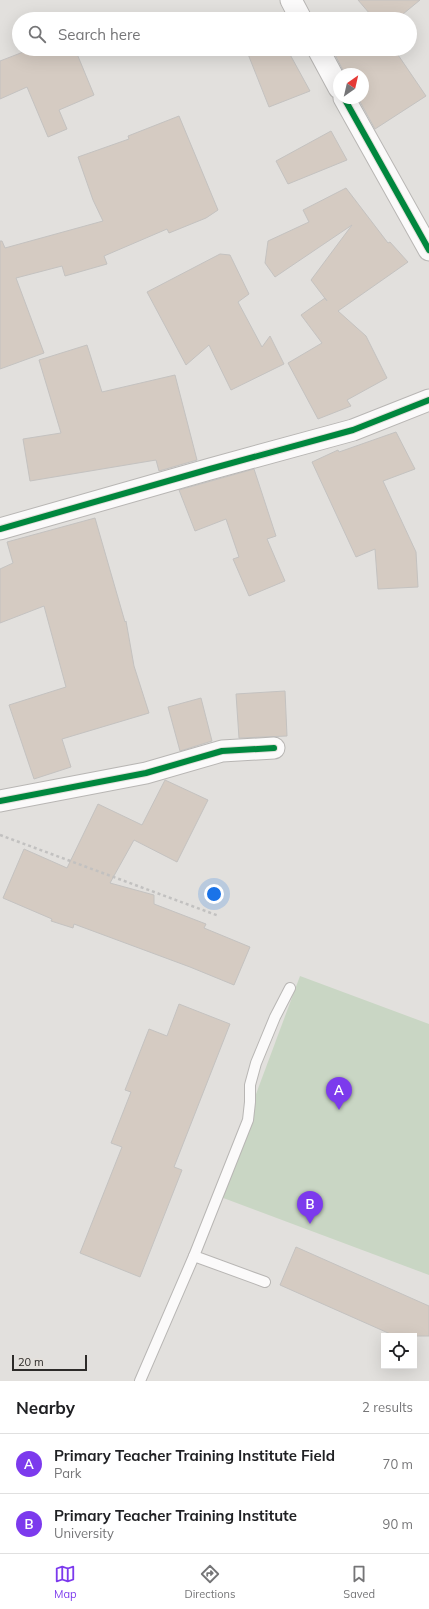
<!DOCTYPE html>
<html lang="en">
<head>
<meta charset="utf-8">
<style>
  body { margin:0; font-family:Mulish,sans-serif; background:#f2f2f2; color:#202124 }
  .controls { position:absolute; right:12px; bottom:12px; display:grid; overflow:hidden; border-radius:0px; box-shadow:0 4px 16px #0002 }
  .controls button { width:36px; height:36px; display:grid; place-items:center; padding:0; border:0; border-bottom:1px solid #e0e0e0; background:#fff; color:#202124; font:20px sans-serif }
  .compass { position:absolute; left:333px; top:68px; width:36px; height:36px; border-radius:50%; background:#fff; box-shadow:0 4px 16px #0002; rotate:34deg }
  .scale { position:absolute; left:12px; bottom:10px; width:75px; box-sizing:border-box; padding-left:4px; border:2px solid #2d2b29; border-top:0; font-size:11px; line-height:14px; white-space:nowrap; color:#2d2b29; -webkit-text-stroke:3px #e4e0db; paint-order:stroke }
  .you { position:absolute; left:214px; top:894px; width:14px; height:14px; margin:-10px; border:3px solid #fff; border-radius:50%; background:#1a73e8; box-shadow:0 0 0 6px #1a73e833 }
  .badge { display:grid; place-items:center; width:26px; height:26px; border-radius:50%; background:#7c3aed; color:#fff; font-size:13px; font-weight:700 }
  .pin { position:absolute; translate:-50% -33px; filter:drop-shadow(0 1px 2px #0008) }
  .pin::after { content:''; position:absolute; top:21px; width:14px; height:12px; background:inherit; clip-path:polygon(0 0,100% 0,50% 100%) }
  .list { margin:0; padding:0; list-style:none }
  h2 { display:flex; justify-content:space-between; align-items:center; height:52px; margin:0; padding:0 16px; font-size:17px }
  h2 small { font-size:13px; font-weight:400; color:#757577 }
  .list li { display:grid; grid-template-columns:26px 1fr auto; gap:12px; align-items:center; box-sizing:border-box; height:60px; padding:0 16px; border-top:1px solid #e0e0e0 }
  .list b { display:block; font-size:15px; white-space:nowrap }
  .list p { margin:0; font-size:13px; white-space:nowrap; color:#757577 }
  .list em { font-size:13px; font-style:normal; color:#757577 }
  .icon { flex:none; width:22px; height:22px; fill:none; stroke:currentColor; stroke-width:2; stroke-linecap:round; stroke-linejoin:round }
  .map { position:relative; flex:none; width:429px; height:1381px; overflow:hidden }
  .search { position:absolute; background:#fff; box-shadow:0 4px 16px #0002; left:12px; right:12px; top:12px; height:44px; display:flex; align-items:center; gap:10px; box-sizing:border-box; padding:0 14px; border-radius:22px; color:#757577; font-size:15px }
  .sheet { height:172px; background:#fff }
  nav { display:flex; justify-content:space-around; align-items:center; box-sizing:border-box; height:56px; border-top:1px solid #e0e0e0; background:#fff; font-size:11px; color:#757577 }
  nav a { display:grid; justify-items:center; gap:2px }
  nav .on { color:#7c3aed }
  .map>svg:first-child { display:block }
  .green { fill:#c9d6c4 }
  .building { fill:#d5cbc2; stroke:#c4c2c0 }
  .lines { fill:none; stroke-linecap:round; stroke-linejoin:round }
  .lane-casing { stroke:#b8b6b4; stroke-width:12 }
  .street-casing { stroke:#b8b6b4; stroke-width:23 }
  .path { stroke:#c2c1c0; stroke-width:2.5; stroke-dasharray:3 3; stroke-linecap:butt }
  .lane { stroke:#fbfafa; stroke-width:10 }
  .street { stroke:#fbfafa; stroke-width:21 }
  .cycleway-casing { stroke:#e4e0db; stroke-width:8 }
  .cycleway { stroke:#00873e; stroke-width:6 }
</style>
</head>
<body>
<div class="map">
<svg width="429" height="1381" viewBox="0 0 429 1381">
  <rect width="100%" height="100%" fill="#e2e0dd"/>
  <polygon class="green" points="300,976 429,1024 429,1275 218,1196"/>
  <g class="building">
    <polygon points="358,0 420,0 397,19 364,19 370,14"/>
    <polygon points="31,49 75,49 94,95 59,110 67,129 48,137 27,87 0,99 0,61"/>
    <polygon points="246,49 287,49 310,91 269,107"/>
    <polygon points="332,49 394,49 426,96 375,129 358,98 363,98 363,74 345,74"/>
    <polygon points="179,116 218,210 206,218 169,233 167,229 104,256 107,264 65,276 62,266 16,278 44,353 0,369 0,241 2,241 5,248 103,221 93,200 78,157 129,139 128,136"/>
    <polygon points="331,131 347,160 288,184 276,161"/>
    <polygon points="346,188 388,243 390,242 408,262 338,311 366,336 387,378 347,400 351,406 318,419 288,363 322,343 301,315 325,298 327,301 311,280 352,225 275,277 265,263 268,241 309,222 303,210"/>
    <polygon points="220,254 230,255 249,294 238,302 262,347 270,336 284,364 231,390 209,345 186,365 147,292"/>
    <polygon points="87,345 102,392 175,375 197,460 159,471 156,460 30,481 23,439 61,433 39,360"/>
    <polygon points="396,432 415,469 383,481 416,552 418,587 378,589 375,549 356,557 312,462 338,450 339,452"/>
    <polygon points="254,469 276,536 267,539 285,581 249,596 233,559 239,557 226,519 195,531 179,490"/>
    <polygon points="95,518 125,622 126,621 134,666 149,713 62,739 71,767 34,779 9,705 66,687 44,606 0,623 0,569 13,563 7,542"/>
    <polygon points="285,691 287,736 239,738 236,694"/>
    <polygon points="201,698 212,741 180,751 168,707"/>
    <polygon points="165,780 208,800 177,862 134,840 110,883 154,895 154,904 206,924 204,928 250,947 234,985 190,967 74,924 73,928 51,921 52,919 3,898 24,849 67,868 98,804 142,825"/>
    <polygon points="179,1004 230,1024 174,1167 182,1170 140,1277 80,1253 122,1147 111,1143 131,1092 125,1090 149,1029 167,1036"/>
    <polygon points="296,1247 429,1306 429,1336 395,1336 280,1285"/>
  </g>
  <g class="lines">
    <defs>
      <g id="lane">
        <polyline points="194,1256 265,1282"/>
        <polyline points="140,1381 194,1256 248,1120 250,1102 250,1085 256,1063 275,1017 290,988"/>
      </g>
      <g id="street">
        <polyline points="291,0 301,19"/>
        <polyline points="318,49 339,88"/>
        <polyline points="344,98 429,250"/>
        <polyline points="0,529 210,469 353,430 429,400"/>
        <polyline points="0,801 146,773 222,751 274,748"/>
      </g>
    </defs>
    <use href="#lane" class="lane-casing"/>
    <use href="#street" class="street-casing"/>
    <polyline class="path" points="0,835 219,916"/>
    <use href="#lane" class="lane"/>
    <use href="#street" class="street"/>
    <defs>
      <g id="cycleway">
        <polyline points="344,98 429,250"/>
        <polyline points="0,529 210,469 353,430 429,400"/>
        <polyline points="0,801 146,773 222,751 274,748"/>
      </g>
    </defs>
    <use href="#cycleway" class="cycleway-casing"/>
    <use href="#cycleway" class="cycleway"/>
  </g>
</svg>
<div class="controls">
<button><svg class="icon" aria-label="locate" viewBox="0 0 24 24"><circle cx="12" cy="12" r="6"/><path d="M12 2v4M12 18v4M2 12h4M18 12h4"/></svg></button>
</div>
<svg class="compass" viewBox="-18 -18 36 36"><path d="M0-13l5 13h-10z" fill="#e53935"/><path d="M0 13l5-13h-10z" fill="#757577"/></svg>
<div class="scale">20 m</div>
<div class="you"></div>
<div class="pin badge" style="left:339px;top:1110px">A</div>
<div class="pin badge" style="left:310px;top:1224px">B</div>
<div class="search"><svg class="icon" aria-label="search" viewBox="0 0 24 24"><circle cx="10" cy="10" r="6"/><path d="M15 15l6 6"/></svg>Search here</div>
</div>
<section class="sheet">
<h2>Nearby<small>2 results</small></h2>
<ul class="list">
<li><span class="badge">A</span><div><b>Primary Teacher Training Institute Field</b><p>Park</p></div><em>70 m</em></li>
<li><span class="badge">B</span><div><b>Primary Teacher Training Institute</b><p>University</p></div><em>90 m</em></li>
</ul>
</section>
<nav>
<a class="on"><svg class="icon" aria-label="map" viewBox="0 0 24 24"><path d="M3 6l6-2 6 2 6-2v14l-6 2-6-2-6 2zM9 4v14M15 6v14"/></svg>Map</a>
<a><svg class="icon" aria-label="directions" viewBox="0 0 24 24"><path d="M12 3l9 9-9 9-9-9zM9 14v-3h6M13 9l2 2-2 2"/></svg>Directions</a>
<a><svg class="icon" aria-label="saved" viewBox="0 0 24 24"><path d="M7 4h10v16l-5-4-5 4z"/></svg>Saved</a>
</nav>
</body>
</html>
